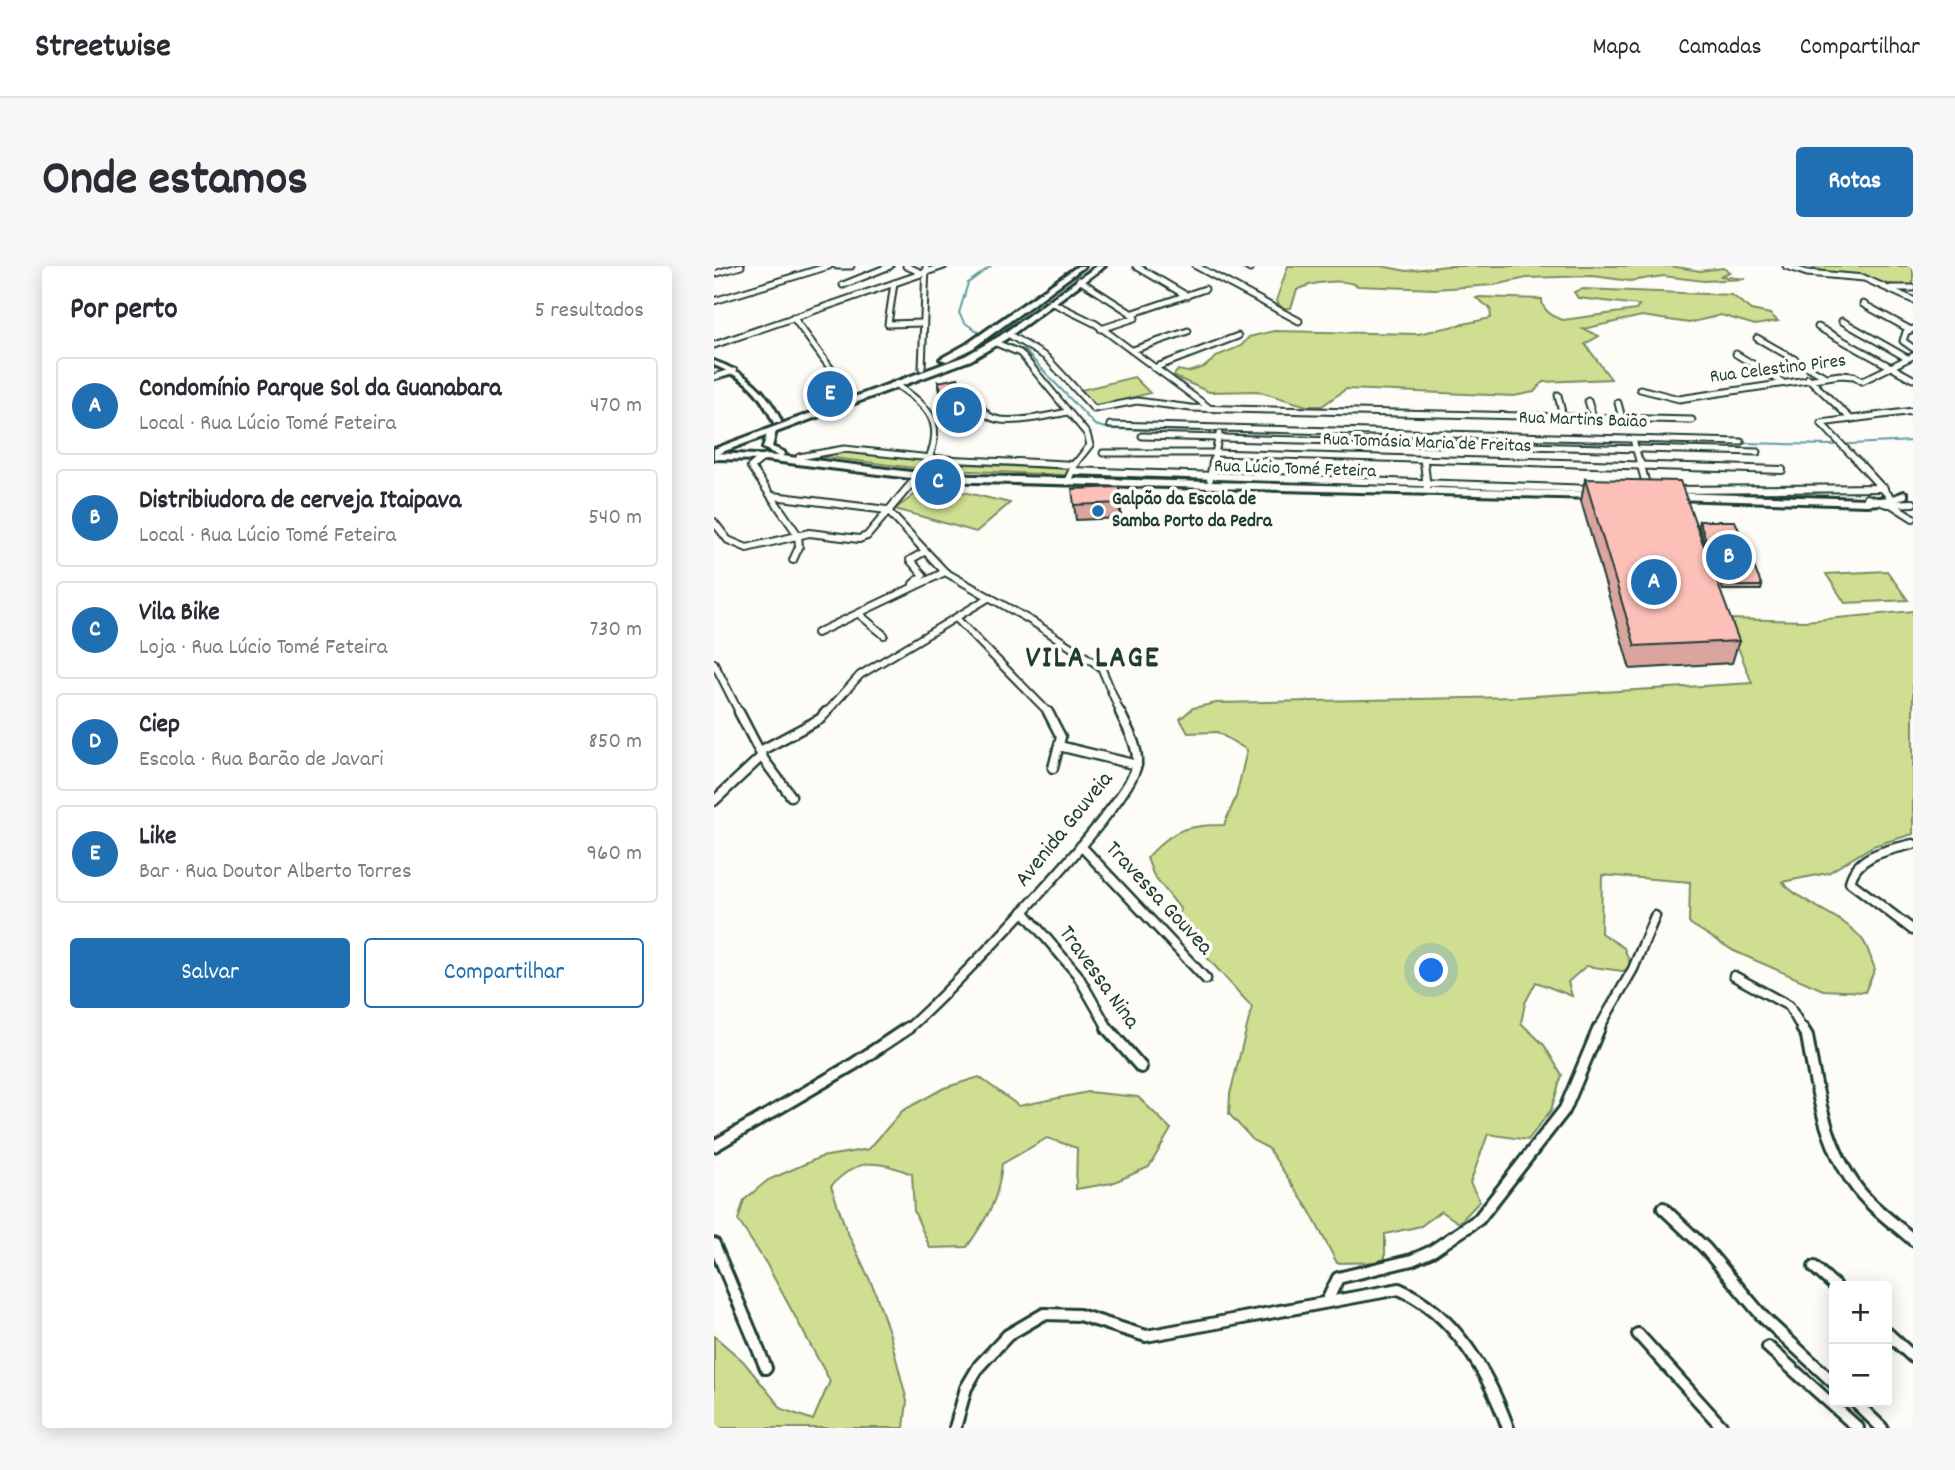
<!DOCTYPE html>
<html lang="pt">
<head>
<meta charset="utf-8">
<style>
  body { margin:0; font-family:Dekko,sans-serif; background:#f7f7f7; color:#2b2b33 }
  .controls { position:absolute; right:21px; bottom:21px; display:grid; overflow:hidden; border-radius:7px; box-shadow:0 4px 18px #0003 }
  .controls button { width:63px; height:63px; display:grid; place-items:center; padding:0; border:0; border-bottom:2px solid #e1e1e2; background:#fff; color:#2b2b33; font:35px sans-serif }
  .you { position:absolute; left:718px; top:705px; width:24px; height:24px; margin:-18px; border:5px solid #fff; border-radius:50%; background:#1a73e8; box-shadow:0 0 0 10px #1a73e833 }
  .badge { display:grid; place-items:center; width:46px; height:46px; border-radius:50%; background:#1f6fb2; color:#fff; font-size:23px; font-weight:700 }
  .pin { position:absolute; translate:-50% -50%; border:4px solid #fff; box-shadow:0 2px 7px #0006 }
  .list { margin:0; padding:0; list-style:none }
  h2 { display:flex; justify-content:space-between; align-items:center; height:91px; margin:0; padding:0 28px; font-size:30px }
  h2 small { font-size:23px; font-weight:400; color:#7c7c81 }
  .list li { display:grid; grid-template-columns:46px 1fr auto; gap:21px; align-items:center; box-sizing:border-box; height:98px; margin:0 14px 14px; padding:0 14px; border:2px solid #e1e1e2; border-radius:7px }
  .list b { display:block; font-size:26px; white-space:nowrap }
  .list p { margin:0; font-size:23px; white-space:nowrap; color:#7c7c81 }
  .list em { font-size:23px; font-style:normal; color:#7c7c81 }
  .actions { display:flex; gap:14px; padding:21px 28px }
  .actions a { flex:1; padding:16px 0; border:2px solid #1f6fb2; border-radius:7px; text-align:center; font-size:24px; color:#1f6fb2 }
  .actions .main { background:#1f6fb2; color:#fff }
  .map { position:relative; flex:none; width:1199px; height:1162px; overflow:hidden; border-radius:7px }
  header { display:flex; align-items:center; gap:42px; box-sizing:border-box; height:98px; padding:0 35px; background:#fff; border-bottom:2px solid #e1e1e2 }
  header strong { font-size:33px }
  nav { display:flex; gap:38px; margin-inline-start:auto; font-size:24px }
  .intro { display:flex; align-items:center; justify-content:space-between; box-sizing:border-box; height:168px; padding:0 42px }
  h1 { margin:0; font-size:49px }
  .button { padding:18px 32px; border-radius:7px; background:#1f6fb2; color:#fff; font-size:24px; font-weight:700 }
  main { display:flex; gap:42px; padding:0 42px }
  aside { flex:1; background:#fff; border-radius:7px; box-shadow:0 4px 18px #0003 }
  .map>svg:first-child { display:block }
  .green { fill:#cfde91; stroke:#778e62; stroke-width:2 }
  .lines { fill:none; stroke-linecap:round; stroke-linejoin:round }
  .stream { stroke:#619ea0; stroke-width:2 }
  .minor-far3-casing { stroke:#1f3d34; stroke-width:9 }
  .minor-far2-casing { stroke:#1f3d34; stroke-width:10 }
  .minor-far1-casing { stroke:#1f3d34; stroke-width:13 }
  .minor-casing { stroke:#1f3d34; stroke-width:16 }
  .tertiary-casing { stroke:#1f3d34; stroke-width:6 }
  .secondary-casing { stroke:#1f3d34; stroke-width:6 }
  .primary-casing { stroke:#1f3d34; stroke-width:6 }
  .minor-far3 { stroke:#fdfcf7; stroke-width:5 }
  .minor-far2 { stroke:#fdfcf7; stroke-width:6 }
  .minor-far1 { stroke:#fdfcf7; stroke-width:8 }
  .minor { stroke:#fdfcf7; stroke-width:10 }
  .tertiary { fill:#fdfcf7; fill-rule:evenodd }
  .secondary { fill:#fdfcf7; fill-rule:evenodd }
  .primary { fill:#fdfcf7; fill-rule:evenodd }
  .wall { fill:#d9a59e; stroke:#1f3d34; stroke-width:2 }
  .shaded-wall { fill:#b08681; stroke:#1f3d34; stroke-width:2 }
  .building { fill:#fcc0b8; stroke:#1f3d34; stroke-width:2 }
  .poi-dot { fill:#1f6fb2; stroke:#fdfcf7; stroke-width:2.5 }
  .labels { text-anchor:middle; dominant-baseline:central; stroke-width:7; stroke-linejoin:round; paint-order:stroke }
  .far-street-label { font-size:19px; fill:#1f3d34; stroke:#fdfcf7 }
  .far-poi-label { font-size:19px; font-weight:bold; fill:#1f3d34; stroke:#fdfcf7; text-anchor:start }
  .street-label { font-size:23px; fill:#1f3d34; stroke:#fdfcf7 }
  .district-label { font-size:30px; font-weight:bold; letter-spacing:2px; fill:#1f3d34; stroke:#fdfcf7 }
</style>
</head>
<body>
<header>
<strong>Streetwise</strong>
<nav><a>Mapa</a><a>Camadas</a><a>Compartilhar</a></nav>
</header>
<div class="intro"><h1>Onde estamos</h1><a class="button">Rotas</a></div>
<main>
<aside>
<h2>Por perto<small>5 resultados</small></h2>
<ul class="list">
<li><span class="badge">A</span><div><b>Condomínio Parque Sol da Guanabara</b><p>Local · Rua Lúcio Tomé Feteira</p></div><em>470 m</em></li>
<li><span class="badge">B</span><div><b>Distribiudora de cerveja Itaipava</b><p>Local · Rua Lúcio Tomé Feteira</p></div><em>540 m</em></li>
<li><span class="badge">C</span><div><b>Vila Bike</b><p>Loja · Rua Lúcio Tomé Feteira</p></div><em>730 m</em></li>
<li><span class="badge">D</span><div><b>Ciep</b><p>Escola · Rua Barão de Javari</p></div><em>850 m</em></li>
<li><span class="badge">E</span><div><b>Like</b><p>Bar · Rua Doutor Alberto Torres</p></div><em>960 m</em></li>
</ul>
<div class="actions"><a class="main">Salvar</a><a>Compartilhar</a></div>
</aside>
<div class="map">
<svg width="1199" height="1162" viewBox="0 0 1199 1162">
  <rect width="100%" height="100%" fill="#fdfcf7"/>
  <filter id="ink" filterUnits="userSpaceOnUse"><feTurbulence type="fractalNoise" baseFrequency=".0143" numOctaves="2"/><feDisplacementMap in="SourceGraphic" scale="14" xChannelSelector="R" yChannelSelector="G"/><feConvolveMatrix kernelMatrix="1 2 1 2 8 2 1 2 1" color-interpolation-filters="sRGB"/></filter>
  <g filter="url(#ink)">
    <g class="green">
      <path d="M574,0H667L693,5L732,0H957L986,5L1009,2L1016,6L1006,10L1031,13L990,15L949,10L916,15L879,10L813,12L780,19L721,23L644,20C628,12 598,16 583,24L577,42H568L562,35Z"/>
      <path d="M1096,0H1199V21C1186,21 1102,5 1096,0Z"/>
      <path d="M869,23L1018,29L1037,44L1056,48L1064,55L1041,59L1007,49L975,57L928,50L869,63L885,70L871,78L897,113L829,116L820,126L800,130L632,123L608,140H593L543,125L495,126L459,110L464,104L474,106L490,101L505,89L527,80L535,71L560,65L704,68L777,52L776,42L762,32L766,31L828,33C827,43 840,52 849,54L922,44L925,39L864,32L860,26Z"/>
      <polygon points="420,111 436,127 382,141 367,124"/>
      <polygon points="129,186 251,198 355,203 352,209 208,203 104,190"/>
      <polygon points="215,218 296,237 262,266 181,243"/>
      <polygon points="1173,305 1194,334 1131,337 1112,308"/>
      <path d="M1199,345V568L1159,580L1114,607L1068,616C1091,640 1126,647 1148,673C1154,680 1157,694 1161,703L1151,726L1109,724L1020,685L975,657L976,616L888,609L887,667L910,682L918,702L908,705L872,700L854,716L858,730L822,716L811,737L807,757L830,779L848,809L837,844L814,874L774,868L756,917L766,935L745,957L727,945L707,960L671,968V996L623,997L595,944L554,882L540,875L515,848L516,828L538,741L459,654L467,644L439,608L433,592C459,563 472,559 510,559L522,531L533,484L503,466L474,467L466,453L479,442L502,437L804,431L1038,417L1013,353L1091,355Z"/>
      <path d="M265,811L305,840L374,826L424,831L457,863L435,901L398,917L362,923L363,882L333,872L288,898C284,936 274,950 253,981L216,982L200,945L198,908C164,894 144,891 117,920L132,963L160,1023L176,1069L193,1135L190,1162H0V1070L29,1095L68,1143L99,1154L116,1115L52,997L24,954L30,934L54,914L107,891L155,883L188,845L230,822Z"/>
    </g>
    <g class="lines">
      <g class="stream">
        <polyline points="265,67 250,56 245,47 254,17 277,0"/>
        <polyline points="310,84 381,159 395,163 723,170"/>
        <polyline points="1028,177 1117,179 1199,175"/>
      </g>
      <defs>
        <g id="minor-far3">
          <polyline points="123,0 137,0"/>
          <polyline points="192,0 208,7"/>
          <polyline points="422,0 473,30"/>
          <polyline points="482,0 585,55"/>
          <polyline points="531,0 536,3"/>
          <polyline points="1072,0 1093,7 1150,12 1199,34"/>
          <polyline points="0,8 27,0"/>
          <polyline points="365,14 420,49"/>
          <polyline points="180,17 174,58 208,57"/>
          <polyline points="129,19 176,0"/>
          <polyline points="1177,22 1199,22"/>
          <polyline points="0,35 115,0"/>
          <polyline points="337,36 382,58 494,141"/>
          <polyline points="1149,38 1195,63"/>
          <polyline points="417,48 491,23"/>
          <polyline points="79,51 136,129"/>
          <polyline points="1128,55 1193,92"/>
          <polyline points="1104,61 1199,113"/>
          <polyline points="387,63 421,52"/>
          <polyline points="1199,63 1192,66 1189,75 1199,82"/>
          <polyline points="294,68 332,91 380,143 423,135 477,142 978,154"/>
          <polyline points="1043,72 1110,110"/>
          <polyline points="282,77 306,87 373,168 376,179 361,198"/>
          <polyline points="0,79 230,0"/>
          <polyline points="419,84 474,65"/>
          <polyline points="1022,88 1068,116"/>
          <polyline points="208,102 212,0"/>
          <polyline points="440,102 524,70"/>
          <polyline points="0,111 20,105"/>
          <polyline points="1094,112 1137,153"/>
          <path d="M182,118C212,140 231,153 215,192"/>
          <path d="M256,121C261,130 266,144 275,150C290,161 336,149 354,146"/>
          <polyline points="926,123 965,133 1126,109 1140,110 1148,115 1199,90"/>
          <polyline points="844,129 849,151"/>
          <polyline points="874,135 879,151"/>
          <polyline points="904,137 908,152"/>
          <polyline points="396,159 1027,176"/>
          <polyline points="428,170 1044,186"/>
          <polyline points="920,177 926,198"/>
          <polyline points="389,187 500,187 874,198"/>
          <polyline points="85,191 130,183 227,193 342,198"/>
          <polyline points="710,194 710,198"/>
          <polyline points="41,198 51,191"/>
          <polyline points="499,198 505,168"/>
          <polyline points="1146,198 1107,157 1199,145"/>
        </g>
        <g id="minor-far2">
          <polyline points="43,196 37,201 84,269 85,281 79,294"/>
          <polyline points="303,196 360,199"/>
          <polyline points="710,196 713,222"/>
          <polyline points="816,196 1068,204"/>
          <polyline points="926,196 933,222"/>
          <polyline points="1144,196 1179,234"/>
          <polyline points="358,205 879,223"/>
          <polyline points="496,213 499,196"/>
          <polyline points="353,216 362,196"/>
          <polyline points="959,224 1170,222"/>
          <polyline points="59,230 173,244"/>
          <polyline points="1153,232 1173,238 1199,237"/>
          <polyline points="1177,238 1199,252"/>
          <polyline points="173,244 231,306 319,356 387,401 407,448"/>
          <polyline points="0,256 14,274 33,282 95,267 145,273 153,270 208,205"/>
          <polyline points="199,318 209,309 196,294 210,286"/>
          <polyline points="145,348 170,369"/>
          <polyline points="242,352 336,448"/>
          <polyline points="103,367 231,306"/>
          <polyline points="0,397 26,448"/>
          <polyline points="111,448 146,409 276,331"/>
        </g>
        <g id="minor-far1">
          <polyline points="25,446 50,494 77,530"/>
          <polyline points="334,446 347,471 339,502"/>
          <polyline points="345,480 423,499"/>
          <polyline points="46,485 106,453 112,446"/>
          <polyline points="0,535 48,490"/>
          <path d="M1199,578C1175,584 1143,588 1136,616L1199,664"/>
          <polyline points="367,580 492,713"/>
          <polyline points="309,645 363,708 395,764"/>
          <polyline points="1020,710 1075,740 1089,764"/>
          <path d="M192,764C230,732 421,535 423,497C424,479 413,462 406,446"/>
          <polyline points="884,764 919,703 941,650"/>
        </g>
        <g id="minor">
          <polyline points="393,762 427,801"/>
          <path d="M1088,762L1093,770C1102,821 1110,875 1140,918C1154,939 1180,957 1199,974"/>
          <polyline points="0,880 140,798 194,762"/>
          <polyline points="949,942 991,982 1049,1051 1120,1117"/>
          <polyline points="0,978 52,1102"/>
          <polyline points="1100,1001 1121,1020"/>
          <polyline points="613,1035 624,1012 698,994 718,985 765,953 851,843 885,762"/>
          <polyline points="1173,1067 1199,1091"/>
          <polyline points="924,1068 1009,1162"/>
          <polyline points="1054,1081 1144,1162"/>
          <polyline points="1141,1136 1168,1162"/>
          <path d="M241,1162L252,1122L265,1100L294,1069L330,1048L365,1049L432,1070L685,1023C740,1047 775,1108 794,1162"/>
        </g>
        <path id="tertiary" d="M0,95C31,106 53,124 67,155L66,157H60C45,125 33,113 0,99Z"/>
        <g id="secondary">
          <polygon points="58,162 62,165 58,181 70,186 71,188 68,190 221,209 883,226 887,229 883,232 221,215 51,194 0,193 0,187 65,190 49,182 54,165"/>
          <polygon points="1190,226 1193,227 1193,231 1179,237 1153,239 958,233 953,230 958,227 1153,233 1177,231"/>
        </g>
        <g id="primary">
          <polygon points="364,0 371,0 259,82 233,95 226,93 253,78"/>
          <polygon points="383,0 391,0 292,73 257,94 0,189 0,183 251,90 286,70"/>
        </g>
      </defs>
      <use href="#minor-far3" class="minor-far3-casing"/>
      <use href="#minor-far2" class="minor-far2-casing"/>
      <use href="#minor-far1" class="minor-far1-casing"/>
      <use href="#minor" class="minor-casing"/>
      <use href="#tertiary" class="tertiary-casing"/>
      <use href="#secondary" class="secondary-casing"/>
      <use href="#primary" class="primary-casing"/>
      <use href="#minor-far3" class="minor-far3"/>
      <use href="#minor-far2" class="minor-far2"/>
      <use href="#minor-far1" class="minor-far1"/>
      <use href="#minor" class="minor"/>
      <use href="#tertiary" class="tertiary"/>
      <use href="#secondary" class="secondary"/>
      <use href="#primary" class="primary"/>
    </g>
    <g class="wall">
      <polygon points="224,116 260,145 263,159 242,163 227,130"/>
      <polygon points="871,213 1025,375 1018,397 916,403 867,235"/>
      <polygon points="405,221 407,236 407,252 362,254 360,239"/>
      <polygon points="985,255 1048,320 1047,324 1009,324 984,259"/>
    </g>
    <g class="shaded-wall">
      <polygon points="260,145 263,159 242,163 239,149"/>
      <polygon points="405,221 407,236 407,252 405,237"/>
    </g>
    <g class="building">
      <polygon points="244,112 260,145 239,149 224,116"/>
      <polygon points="871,213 966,215 1025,375 921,380"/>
      <polygon points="405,221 405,237 360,239 358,223"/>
      <polygon points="985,255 1021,255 1048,320 1010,320"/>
    </g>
  </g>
  <circle class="poi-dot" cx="384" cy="245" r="7"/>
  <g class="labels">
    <g class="far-street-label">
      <text transform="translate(1064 104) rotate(-7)">Rua Celestino Pires</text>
      <text transform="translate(869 155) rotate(2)">Rua Martins Baião</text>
      <text transform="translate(713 178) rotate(2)">Rua Tomásia Maria de Freitas</text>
      <text transform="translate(581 204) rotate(2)">Rua Lúcio Tomé Feteira</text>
    </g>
    <g class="far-poi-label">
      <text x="398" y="234">Galpão da Escola de<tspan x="398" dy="22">Samba Porto da Pedra</tspan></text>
    </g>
    <g class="street-label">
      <text transform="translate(351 564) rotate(-51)">Avenida Gouveia</text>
      <text transform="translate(444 633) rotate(47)">Travessa Gouvea</text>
      <text transform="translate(384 712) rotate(54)">Travessa Nina</text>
    </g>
    <g class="district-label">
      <text x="379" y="394">VILA LAGE</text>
    </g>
  </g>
</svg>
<div class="controls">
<button>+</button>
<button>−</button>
</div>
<div class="you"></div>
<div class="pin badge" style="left:940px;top:316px">A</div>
<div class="pin badge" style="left:1015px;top:291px">B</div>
<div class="pin badge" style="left:224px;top:216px">C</div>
<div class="pin badge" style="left:245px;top:144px">D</div>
<div class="pin badge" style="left:116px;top:128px">E</div>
</div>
</main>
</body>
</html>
